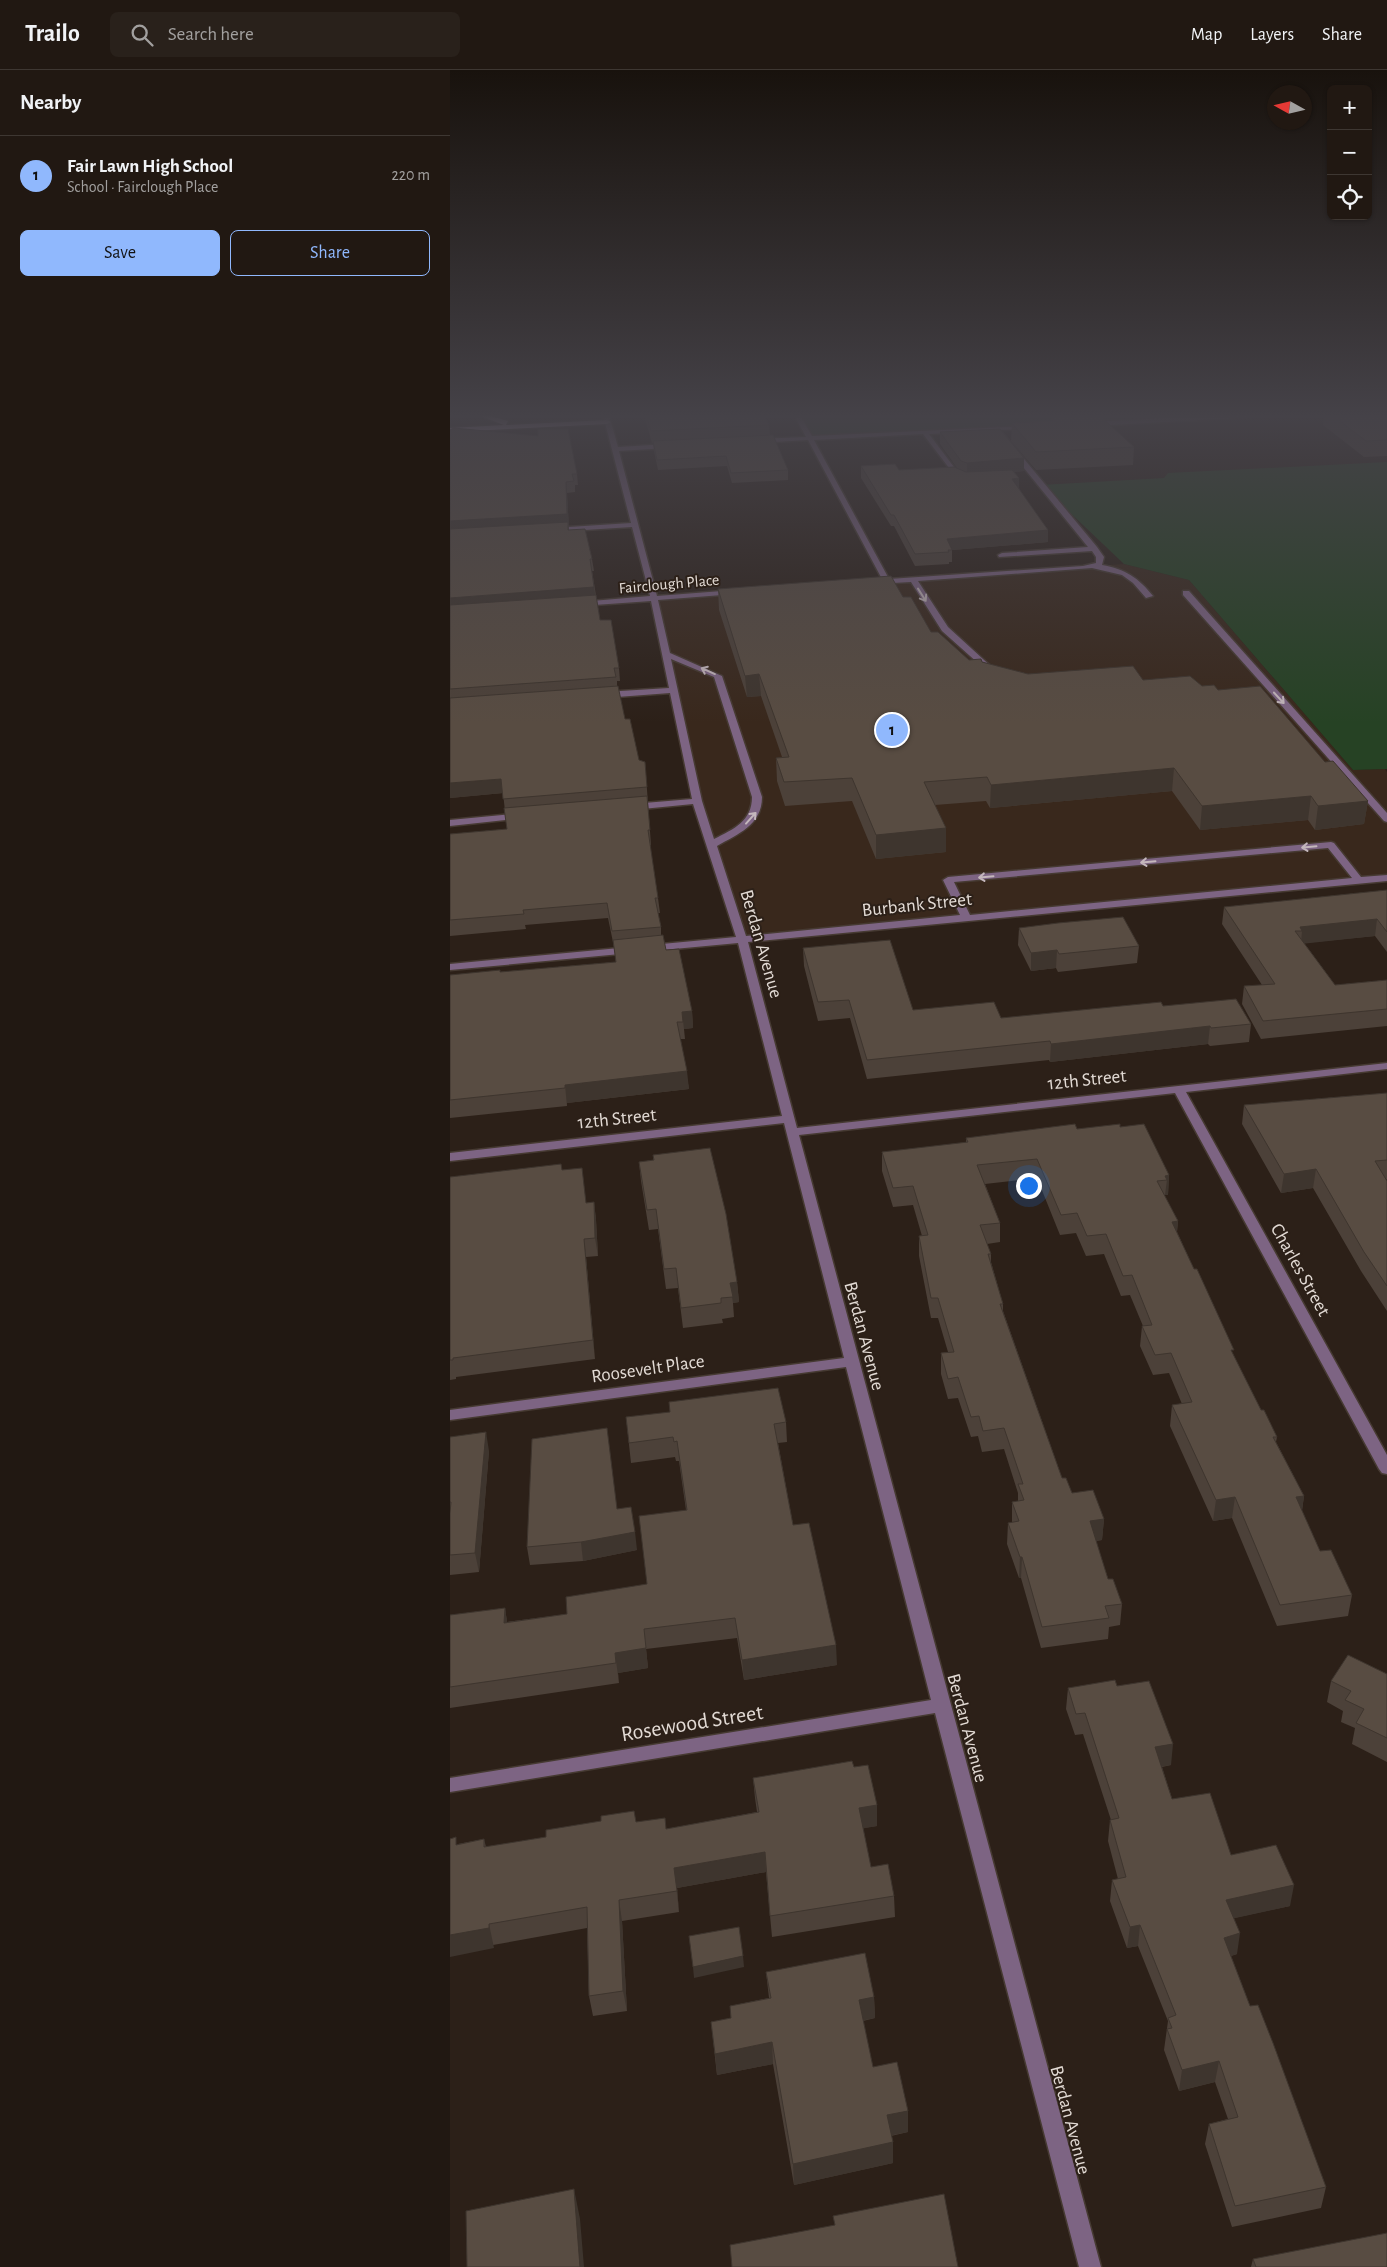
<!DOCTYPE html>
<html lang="en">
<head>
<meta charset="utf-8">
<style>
  body { margin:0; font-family:"Alegreya Sans",sans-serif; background:#29211b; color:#f1f3f6 }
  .controls { position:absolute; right:15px; top:15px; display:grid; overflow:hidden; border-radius:8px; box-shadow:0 1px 4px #0004 }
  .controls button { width:45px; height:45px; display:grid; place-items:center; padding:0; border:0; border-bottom:1px solid #3e3732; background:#211812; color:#f1f3f6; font:25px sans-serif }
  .compass { position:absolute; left:817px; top:15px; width:45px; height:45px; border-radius:50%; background:#211812; box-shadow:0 1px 4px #0004; rotate:278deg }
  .you { position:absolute; left:578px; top:1115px; width:18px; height:18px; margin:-12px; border:4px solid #fff; border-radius:50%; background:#1a73e8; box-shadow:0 0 0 8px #1a73e833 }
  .badge { display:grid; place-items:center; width:32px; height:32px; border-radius:50%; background:#90b8fd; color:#111; font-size:16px; font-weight:700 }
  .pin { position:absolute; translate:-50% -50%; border:2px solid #fff; box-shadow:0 1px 5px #0006 }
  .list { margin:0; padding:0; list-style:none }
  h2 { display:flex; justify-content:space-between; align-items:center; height:65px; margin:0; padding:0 20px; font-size:21px }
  h2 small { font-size:16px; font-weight:400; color:#a2a09f }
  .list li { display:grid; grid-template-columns:32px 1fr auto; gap:15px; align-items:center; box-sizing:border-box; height:80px; padding:0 20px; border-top:1px solid #3e3732 }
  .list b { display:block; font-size:19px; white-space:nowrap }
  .list p { margin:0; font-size:16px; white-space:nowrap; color:#a2a09f }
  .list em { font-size:16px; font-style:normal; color:#a2a09f }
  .actions { display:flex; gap:10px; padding:15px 20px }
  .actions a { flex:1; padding:11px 0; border:1px solid #90b8fd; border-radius:8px; text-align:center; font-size:18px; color:#90b8fd }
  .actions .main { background:#90b8fd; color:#111 }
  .icon { flex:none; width:28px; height:28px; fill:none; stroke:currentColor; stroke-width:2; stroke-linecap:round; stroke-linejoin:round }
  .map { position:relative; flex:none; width:937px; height:2197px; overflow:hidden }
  header { display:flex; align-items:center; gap:30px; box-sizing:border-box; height:70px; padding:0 25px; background:#211812; border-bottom:1px solid #3e3732 }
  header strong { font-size:24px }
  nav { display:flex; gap:28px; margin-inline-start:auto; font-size:18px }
  .search { width:350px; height:45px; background:#29211b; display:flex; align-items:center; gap:12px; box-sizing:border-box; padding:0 18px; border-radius:8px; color:#a2a09f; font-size:19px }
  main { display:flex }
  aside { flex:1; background:#211812 }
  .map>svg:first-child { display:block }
  .built { fill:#39281c }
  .green { fill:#264224 }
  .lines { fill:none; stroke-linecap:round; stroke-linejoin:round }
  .minor-casing { stroke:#463a32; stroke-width:3 }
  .highway-casing { stroke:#463a32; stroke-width:3 }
  .minor { fill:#7d6483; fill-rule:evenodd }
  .highway { fill:#efcaf8; fill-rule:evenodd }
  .wall { fill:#4c4139 }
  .shaded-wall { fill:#3e352e }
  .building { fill:#584c42; stroke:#3e352e }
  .oneway { stroke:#c4b7bc }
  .labels { text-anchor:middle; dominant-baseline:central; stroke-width:4; stroke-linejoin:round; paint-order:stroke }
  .far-street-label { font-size:16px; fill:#e3dbd5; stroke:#2c2018 }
  .street-label { font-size:19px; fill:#e3dbd5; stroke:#2c2018 }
  .near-street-label { font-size:22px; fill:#e3dbd5; stroke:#2c2018 }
</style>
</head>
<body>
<header>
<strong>Trailo</strong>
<div class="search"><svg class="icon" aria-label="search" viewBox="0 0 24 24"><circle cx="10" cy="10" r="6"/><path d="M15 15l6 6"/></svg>Search here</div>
<nav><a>Map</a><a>Layers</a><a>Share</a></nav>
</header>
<main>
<aside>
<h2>Nearby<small></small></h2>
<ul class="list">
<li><span class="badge">1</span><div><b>Fair Lawn High School</b><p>School · Fairclough Place</p></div><em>220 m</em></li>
</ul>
<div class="actions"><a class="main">Save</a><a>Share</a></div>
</aside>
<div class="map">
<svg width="937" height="2197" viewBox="0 0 937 2197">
  <rect width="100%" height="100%" fill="#2c2018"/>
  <polygon class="built" points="674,494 739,510 903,700 935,699 937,702 937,808 292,869 261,775 204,528"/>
  <g class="green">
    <polygon points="347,345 803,345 361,368"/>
    <polygon points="937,392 937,699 903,700 739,510 674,494 591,415 714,408 718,403"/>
  </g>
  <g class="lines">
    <defs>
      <g id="minor">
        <path d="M153,345H159L168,377L218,374L221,376L218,378L169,381L207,526L285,520L289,522L285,524L208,530L220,583L272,606L312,727C312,755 288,764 267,776L296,866L510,845L493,810L498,807L881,772L884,773L911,807L937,805V811L298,872L347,1058L937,993V999L736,1022L937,1385V1404L932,1403L929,1399L725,1023L349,1065L651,2197H629L485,1643L0,1722V1708L481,1630L396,1297L0,1350V1340L394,1288L334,1053L0,1091V1083L332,1046L288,873L0,900V894L286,867L243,734L182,740L177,737L182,734L242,729L220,623L154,628L150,625L154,622L219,618L201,531L130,536L126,534L130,532L200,526L182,457L103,462L100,460L103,458L181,453ZM221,589L264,607L302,727C302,751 284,759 264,769L252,731ZM878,778L902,808L520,845L504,812Z"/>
        <path d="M344,345H350L362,366L580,356L578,359L550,360L647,477L654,487L652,495C675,499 689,508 703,526L696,528L683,513L672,505L642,498L468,511L498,557L545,600L538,602L492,561L461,512L424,514V510L432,509L358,370L308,373L305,371L308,369L356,367ZM544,361L638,477L552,483L548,485L549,487L642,481L646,487V493L633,496L439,509L364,370L473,364L506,407L514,409V407L510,405L479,364Z"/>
        <polygon points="772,345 806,345 803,347 643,356 640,354 643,352"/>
        <polygon points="733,521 739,521 937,743 937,752 934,751 733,525"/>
        <polygon points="72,743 75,744 75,748 0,756 0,750"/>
      </g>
      <polygon id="highway" points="27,345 38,345 58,351 56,355 157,350 161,352 157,354 0,362 0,358 54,355"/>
    </defs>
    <use href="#minor" class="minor-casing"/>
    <use href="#highway" class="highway-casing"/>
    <use href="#minor" class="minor"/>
    <use href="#highway" class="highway"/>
  </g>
  <g class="wall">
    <polygon points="194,345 314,345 319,355 320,365 338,400 338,410 282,413 277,396 208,400 204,381 203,373 202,373"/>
    <polygon points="874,345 937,345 937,386 914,387 873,355"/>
    <polygon points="601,347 684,377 683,395 586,400 561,371 562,353 601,351"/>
    <polygon points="0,360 127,404 128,415 125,415 125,422 117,423 119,460 142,489 144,501 142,501 150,550 169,598 170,611 167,611 167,616 175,649 189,690 195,692 201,775 200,775 208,828 210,843 208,843 211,857 211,865 216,880 242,941 243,958 234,959 235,969 230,969 239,1019 117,1033 117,1036 0,1048 0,905 50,902 166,892 164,877 158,848 75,855 76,859 0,866 0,764 57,759 53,723 0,728"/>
    <polygon points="490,362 574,388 574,401 564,402 569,408 569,418 598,472 502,480 502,492 499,492 499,494 465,496 444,456 441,456 411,408 411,396 449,400 507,398 490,374"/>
    <polygon points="268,519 453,527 481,562 519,590 532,592 578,604 693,610 752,616 768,620 875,692 918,731 914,754 865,760 858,750 750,760 722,721 540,738 536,731 485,735 496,758 496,782 426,789 402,731 335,736 327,711 326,688 332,687 311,626 297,627 269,540"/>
    <polygon points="937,820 937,882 925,866 854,873 885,915 937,910 937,956 811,969 792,934 794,916 812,915 772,854 774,837"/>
    <polygon points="569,858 689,876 687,893 608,902 606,898 581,901 568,875"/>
    <polygon points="353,878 463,940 551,948 713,936 801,954 799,972 760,976 758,974 600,992 599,990 417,1009 400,948 368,951 354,896"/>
    <polygon points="937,1023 937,1109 936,1109 937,1111 937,1241 911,1201 863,1118 831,1123 792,1054 794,1035"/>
    <polygon points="670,1057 719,1105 718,1125 715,1125 715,1127 728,1151 727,1162 783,1285 811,1340 827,1367 826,1372 854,1426 852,1441 870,1481 902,1525 898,1546 827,1556 782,1448 763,1451 720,1356 722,1335 732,1334 719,1303 703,1305 690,1276 692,1256 693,1256 680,1225 671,1226 654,1184 636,1186 626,1163 610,1165 587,1108 535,1114 550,1153 550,1172 537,1174 541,1184 541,1192 553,1234 553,1241 612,1408 622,1423 654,1449 652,1470 646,1471 658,1509 672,1534 670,1555 659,1557 658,1569 591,1578 571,1508 569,1508 557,1474 558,1453 562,1452 562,1432 568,1431 568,1423 554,1379 532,1382 528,1366 521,1367 508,1328 498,1329 491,1304 491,1283 498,1282 488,1248 481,1248 469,1186 469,1166 472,1166 463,1135 443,1137 432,1101 432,1082 516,1073 516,1068 627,1059"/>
    <polygon points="203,1085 287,1212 289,1232 283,1233 284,1247 272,1249 273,1253 233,1258 228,1218 216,1219 208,1159 199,1160 191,1111 189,1092 203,1090"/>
    <polygon points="112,1100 136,1133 144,1132 146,1150 148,1186 136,1187 145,1289 6,1307 6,1309 0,1310 0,1107"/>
    <polygon points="176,1347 336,1352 337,1372 328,1373 343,1455 387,1595 294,1610 287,1568 196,1579 198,1598 168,1603 169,1613 0,1638 0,1545 55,1538 57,1552 117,1544 197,1514 236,1440 229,1391 226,1391 225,1387 181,1393"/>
    <polygon points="0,1367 39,1381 29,1502 0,1505"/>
    <polygon points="167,1439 187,1480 133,1491 80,1495 77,1477"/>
    <polygon points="937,1604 937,1692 902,1674 905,1658 891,1652 893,1641 877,1632 881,1611"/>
    <polygon points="667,1616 721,1695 712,1697 722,1729 781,1785 840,1836 784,1848 787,1884 781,1886 800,1936 876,2117 871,2138 782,2157 755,2074 759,2054 778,2049 765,2012 729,2021 714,1980 718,1951 688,1876 677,1878 660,1831 662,1810 668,1809 658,1771 660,1750 661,1750 633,1664 625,1665 616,1639 618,1618"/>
    <polygon points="404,1697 427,1735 427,1756 413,1758 421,1797 444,1826 445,1847 322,1867 316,1802 227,1818 229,1842 172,1851 177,1941 143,1946 139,1926 137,1858 43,1875 44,1878 8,1774 34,1769 36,1777 186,1752 216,1759 307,1742 305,1728 303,1708"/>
    <polygon points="316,1902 424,1927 425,1948 413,1951 423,1997 458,2062 441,2066 443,2072 443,2093 344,2115 323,1994 267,2005 261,1952 281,1948 280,1936 319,1928"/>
    <polygon points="803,2189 937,2197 801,2197"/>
  </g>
  <g class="shaded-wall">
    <polygon points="574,388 574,401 517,405 517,393"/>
    <polygon points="569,408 569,420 562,409"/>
    <polygon points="116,412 119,455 0,463 0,451"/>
    <polygon points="598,460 598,472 502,480 497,469"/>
    <polygon points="144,517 146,529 0,540 0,528"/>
    <polygon points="309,604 311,626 297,627 295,606"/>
    <polygon points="724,698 722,721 540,738 541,715"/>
    <polygon points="51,709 53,723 0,728 0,713"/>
    <polygon points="861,726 858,750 750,760 752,736"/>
    <polygon points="918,731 914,754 865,760 868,736"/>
    <polygon points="496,758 496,782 426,789 426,765"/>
    <polygon points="927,849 925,866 851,874 852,861 850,857"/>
    <polygon points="607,880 606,898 581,901 581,883"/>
    <polygon points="242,941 243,958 234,959 232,942"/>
    <polygon points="760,956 758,974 600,992 601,974"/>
    <polygon points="237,1001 239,1019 117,1033 117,1036 115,1015"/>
    <polygon points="866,1099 863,1118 831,1123 834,1104"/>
    <polygon points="719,1105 718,1125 715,1125 717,1110 715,1106"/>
    <polygon points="144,1132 146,1150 148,1186 145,1168"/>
    <polygon points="728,1151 726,1171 722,1152"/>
    <polygon points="134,1169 136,1187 145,1289 143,1270"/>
    <polygon points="287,1212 289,1232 283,1233 280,1213"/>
    <polygon points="36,1362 39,1381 29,1502 25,1483"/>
    <polygon points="854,1426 851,1447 846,1427"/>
    <polygon points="785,1427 782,1448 763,1451 766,1430"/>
    <polygon points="654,1449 652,1470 639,1472 640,1451"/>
    <polygon points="185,1462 187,1480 133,1491 131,1472"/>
    <polygon points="570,1487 572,1487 571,1508 569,1508"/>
    <polygon points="55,1538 58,1558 54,1553"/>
    <polygon points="386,1575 387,1595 294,1610 292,1590"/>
    <polygon points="196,1578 198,1598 168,1603 169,1613 165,1583"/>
    <polygon points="723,1674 721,1695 703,1698 705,1677"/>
    <polygon points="427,1735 427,1756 410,1759 409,1738"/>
    <polygon points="315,1782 316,1802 227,1818 229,1842 224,1798"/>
    <polygon points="844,1815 840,1836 772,1851 776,1830"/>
    <polygon points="169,1830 172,1851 177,1941 173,1921"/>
    <polygon points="39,1854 44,1878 0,1887 0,1865"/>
    <polygon points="690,1855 688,1876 677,1878 680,1857"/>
    <polygon points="790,1863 787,1884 771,1889 774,1868"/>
    <polygon points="293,1886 294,1897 244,1908 243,1897"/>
    <polygon points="424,1927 425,1948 410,1951 409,1930"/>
    <polygon points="322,1972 323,1994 267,2005 265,1984"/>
    <polygon points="769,1991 765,2012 729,2021 732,2000"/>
    <polygon points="458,2041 458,2062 438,2066 437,2045"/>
    <polygon points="443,2072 443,2093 344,2115 343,2094"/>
    <polygon points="124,2119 130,2149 134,2197 130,2197"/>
  </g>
  <g class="building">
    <polygon points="196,345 314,345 319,355 201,361"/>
    <polygon points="649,345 684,377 586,382 562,353 603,351 601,347"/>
    <polygon points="882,345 937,345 937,370 916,371"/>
    <polygon points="4,358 88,366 88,359 118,359 127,404 122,404 124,411 116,412 117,444 0,451 0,360"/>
    <polygon points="550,359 574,388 517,393 511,391 490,362"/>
    <polygon points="323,365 338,400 281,403 276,386 207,390 203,371"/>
    <polygon points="445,394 449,400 504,397 516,402 562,400 569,408 562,409 598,460 497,469 502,480 498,480 499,482 465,484 444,445 441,445 411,396"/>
    <polygon points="118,452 118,460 135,459 142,489 140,489 144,517 0,528 0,459"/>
    <polygon points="441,506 453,527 461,527 481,562 488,562 519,590 531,589 532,592 578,604 683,596 693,610 740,606 752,616 764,615 768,620 810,616 875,692 883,691 918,731 868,736 861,726 752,736 724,698 541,715 537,707 474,712 496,758 426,765 402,708 334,712 326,688 339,687 309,604 295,606 268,519"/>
    <polygon points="146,525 150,550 161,550 169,598 164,598 166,607 0,619 0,535"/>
    <polygon points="168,616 175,649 180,649 189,690 195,692 197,717 53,729 51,709 0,713 0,628"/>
    <polygon points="197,726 200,760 198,760 208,828 205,828 211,857 162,861 157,833 73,840 74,844 0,850 0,764 57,759 54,738"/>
    <polygon points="937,820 937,862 927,849 850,857 852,861 845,861 885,915 937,910 937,939 813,951 794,916 825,914 774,837"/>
    <polygon points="673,847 689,876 609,884 607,880 581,883 569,858 608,853"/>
    <polygon points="213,865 216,880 229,879 242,941 232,942 233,952 227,952 237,1001 115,1015 115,1018 0,1030 0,905 50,900 50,902 166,892 163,870"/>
    <polygon points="440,870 463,940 544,932 551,948 711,932 713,936 786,929 801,954 761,958 760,956 601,974 600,971 417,990 399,930 368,932 353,878"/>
    <polygon points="937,1023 937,1090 925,1091 937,1111 937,1216 914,1182 866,1099 834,1104 794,1035"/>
    <polygon points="625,1054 627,1059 670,1054 670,1057 694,1054 719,1105 715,1106 717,1110 707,1111 728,1151 722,1152 744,1199 747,1199 784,1280 781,1280 811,1340 814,1340 827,1367 823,1367 854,1426 846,1427 870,1481 881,1480 902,1525 830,1535 785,1427 766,1430 722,1335 742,1332 721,1283 705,1285 692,1256 702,1255 682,1205 673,1206 656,1164 637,1166 627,1143 611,1145 587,1089 527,1095 550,1153 530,1155 541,1184 538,1184 553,1234 550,1234 612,1408 616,1408 622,1423 643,1420 654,1449 640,1451 658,1509 663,1509 672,1534 655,1536 659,1548 592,1557 572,1487 570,1487 558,1453 569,1451 562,1432 574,1430 568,1414 573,1414 554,1358 533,1361 529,1346 521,1347 508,1307 498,1309 491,1283 504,1282 488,1228 481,1228 469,1166 478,1165 463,1116 443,1118 432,1082 518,1072 516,1068"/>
    <polygon points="260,1078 276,1144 287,1212 280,1213 283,1227 271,1228 271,1233 231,1238 226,1198 214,1199 206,1139 197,1140 189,1092 204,1090 203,1085"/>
    <polygon points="111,1094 112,1100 132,1098 136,1133 144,1132 145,1168 134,1169 143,1270 3,1288 3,1290 0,1290 0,1107"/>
    <polygon points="328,1318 336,1352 324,1354 343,1455 359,1453 386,1575 292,1590 285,1548 194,1559 196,1578 165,1583 166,1593 0,1617 0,1545 55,1538 54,1553 117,1544 116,1527 197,1514 189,1446 237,1440 227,1371 224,1372 223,1367 179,1373 176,1347 220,1342 219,1332"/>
    <polygon points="157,1358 167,1439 181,1437 185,1462 131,1472 77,1477 82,1369"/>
    <polygon points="36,1362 25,1483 0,1485 0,1443 1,1432 0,1432 0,1367"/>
    <polygon points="898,1585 937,1604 937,1668 906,1653 914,1639 895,1630 901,1621 881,1611"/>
    <polygon points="665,1610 667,1616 699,1611 723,1674 705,1677 722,1729 760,1723 781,1785 826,1775 844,1815 776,1830 790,1863 774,1868 800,1936 808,1935 823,1973 876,2117 785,2136 759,2054 788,2047 769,1991 732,2000 717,1959 722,1958 718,1948 726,1945 690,1855 680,1857 662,1810 676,1807 660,1750 669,1748 635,1643 626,1644 618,1618"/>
    <polygon points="402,1691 404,1697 418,1695 427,1735 409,1738 421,1797 438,1794 444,1826 320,1846 315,1782 224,1798 227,1821 169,1830 173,1921 139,1926 137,1837 39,1854 39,1858 0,1865 0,1769 6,1767 6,1775 34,1769 34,1777 96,1767 96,1760 151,1751 151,1746 184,1741 186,1752 215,1748 216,1759 309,1742 303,1708"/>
    <polygon points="289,1857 293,1886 243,1897 239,1866"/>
    <polygon points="415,1883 424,1927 409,1930 423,1997 447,1992 458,2041 437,2045 443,2072 343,2094 322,1972 265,1984 261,1952 281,1948 280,1936 321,1928 316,1902"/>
    <polygon points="124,2119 130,2197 17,2197 16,2141"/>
    <polygon points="494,2124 508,2197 282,2197 280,2175 385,2155 383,2146"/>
    <polygon points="937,2163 937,2197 806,2197 803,2189"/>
  </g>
  <defs><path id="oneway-shaft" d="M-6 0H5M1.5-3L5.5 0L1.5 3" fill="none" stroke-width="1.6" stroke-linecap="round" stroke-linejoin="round" transform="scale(1.25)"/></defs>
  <g class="oneway">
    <use href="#oneway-shaft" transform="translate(472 525) rotate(58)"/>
    <use href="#oneway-shaft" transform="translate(258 601) rotate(-156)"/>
    <use href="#oneway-shaft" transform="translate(829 628) rotate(47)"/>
    <use href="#oneway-shaft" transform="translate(301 748) rotate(-48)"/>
    <use href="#oneway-shaft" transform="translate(859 777) rotate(175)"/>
    <use href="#oneway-shaft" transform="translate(698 792) rotate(175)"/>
    <use href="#oneway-shaft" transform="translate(536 807) rotate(175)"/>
  </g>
  <linearGradient id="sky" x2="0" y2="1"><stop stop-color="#18120d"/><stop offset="0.53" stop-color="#454248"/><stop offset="1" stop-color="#454248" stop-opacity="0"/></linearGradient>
  <rect width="937" height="653" fill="url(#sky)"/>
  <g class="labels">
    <g class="far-street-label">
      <text transform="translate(219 514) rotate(-5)">Fairclough Place</text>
    </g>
    <g class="street-label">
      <text transform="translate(467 835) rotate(-6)">Burbank Street</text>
      <text transform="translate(311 874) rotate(74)">Berdan Avenue</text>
      <text transform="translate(637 1010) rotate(-6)">12th Street</text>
      <text transform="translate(167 1049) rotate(-6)">12th Street</text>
      <text transform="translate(850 1200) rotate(61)">Charles Street</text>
      <text transform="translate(414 1266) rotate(75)">Berdan Avenue</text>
      <text transform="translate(198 1299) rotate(-8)">Roosevelt Place</text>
      <text transform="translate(517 1658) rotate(75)">Berdan Avenue</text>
      <text transform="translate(620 2050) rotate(75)">Berdan Avenue</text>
    </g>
    <g class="near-street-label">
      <text transform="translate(242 1653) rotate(-9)">Rosewood Street</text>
    </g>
  </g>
</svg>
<div class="controls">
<button>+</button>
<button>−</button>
<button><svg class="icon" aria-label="locate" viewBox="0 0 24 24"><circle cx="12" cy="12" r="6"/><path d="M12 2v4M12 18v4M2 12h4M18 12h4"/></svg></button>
</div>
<svg class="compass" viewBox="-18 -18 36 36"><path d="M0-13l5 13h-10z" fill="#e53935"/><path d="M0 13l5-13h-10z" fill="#a2a09f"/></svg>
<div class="you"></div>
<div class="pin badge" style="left:442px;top:660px">1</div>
</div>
</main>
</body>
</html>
